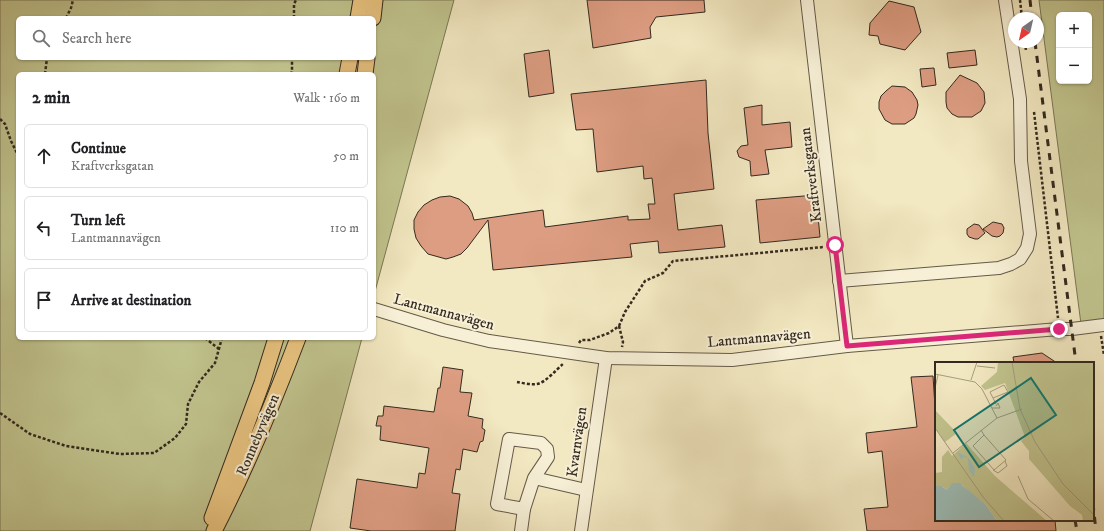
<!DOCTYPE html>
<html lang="en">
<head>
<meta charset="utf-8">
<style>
  body { margin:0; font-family:"IM FELL DW Pica",serif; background:#f2f2f2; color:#202124 }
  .controls { position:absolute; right:12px; top:12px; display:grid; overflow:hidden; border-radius:6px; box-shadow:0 1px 3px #0004 }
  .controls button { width:36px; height:36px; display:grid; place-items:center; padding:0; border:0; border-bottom:1px solid #e0e0e0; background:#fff; color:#202124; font:20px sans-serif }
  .compass { position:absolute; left:1008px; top:12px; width:36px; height:36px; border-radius:50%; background:#fff; box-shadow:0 1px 3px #0004; rotate:214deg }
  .stop { position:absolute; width:12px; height:12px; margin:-9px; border:3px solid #db2777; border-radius:50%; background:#fff }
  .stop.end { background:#db2777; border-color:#fff; box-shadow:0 1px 4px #0008 }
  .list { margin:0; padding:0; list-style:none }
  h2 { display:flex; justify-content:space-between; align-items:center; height:52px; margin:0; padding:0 16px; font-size:17px }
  h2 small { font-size:13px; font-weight:400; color:#757577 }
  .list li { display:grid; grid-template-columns:26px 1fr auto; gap:12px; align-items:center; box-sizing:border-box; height:64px; margin:0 8px 8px; padding:0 8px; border:1px solid #e0e0e0; border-radius:6px }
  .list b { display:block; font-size:15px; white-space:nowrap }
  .list p { margin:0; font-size:13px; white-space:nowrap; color:#757577 }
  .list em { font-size:13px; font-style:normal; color:#757577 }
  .icon { flex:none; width:22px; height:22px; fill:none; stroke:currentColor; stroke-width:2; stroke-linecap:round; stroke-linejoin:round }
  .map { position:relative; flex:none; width:1104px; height:531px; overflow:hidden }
  .search { position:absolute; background:#fff; box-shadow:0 1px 3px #0004; left:16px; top:16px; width:360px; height:44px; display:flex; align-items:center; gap:10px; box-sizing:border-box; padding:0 14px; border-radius:6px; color:#757577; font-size:15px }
  .panel { position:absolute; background:#fff; box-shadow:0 1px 3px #0004; left:16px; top:72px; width:360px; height:268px; border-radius:6px }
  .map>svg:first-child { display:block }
  .green { fill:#c1c48e; stroke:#7a7756; fill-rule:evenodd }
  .building { fill:#dd9d82; stroke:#342a1f }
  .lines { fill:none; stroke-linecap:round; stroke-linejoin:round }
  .minor-casing { stroke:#645a48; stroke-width:14 }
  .major-casing { stroke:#342a1f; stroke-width:17 }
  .path { stroke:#342a1f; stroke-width:2.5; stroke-dasharray:3 2; stroke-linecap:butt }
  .minor { stroke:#f7f0d7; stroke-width:12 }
  .major { stroke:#e9c480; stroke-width:15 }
  .rail { stroke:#342a1f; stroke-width:3; stroke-dasharray:7 7; stroke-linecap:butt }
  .route { stroke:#db2777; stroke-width:5 }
  .labels { text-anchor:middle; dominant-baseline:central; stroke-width:4; stroke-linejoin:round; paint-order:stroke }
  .street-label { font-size:15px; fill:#342a1f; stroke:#f7f0d7 }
  .inset-road { fill:none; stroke:#a69c80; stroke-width:1 }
  .view { fill:#0f766e; fill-opacity:0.15; stroke:#0f766e; stroke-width:2 }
  .inset-edge { fill:none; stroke:#342a1f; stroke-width:2 }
</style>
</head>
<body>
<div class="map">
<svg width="1104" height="531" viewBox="0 0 1104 531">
  <rect width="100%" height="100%" fill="#f2e8c1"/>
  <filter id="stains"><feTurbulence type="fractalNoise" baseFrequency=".005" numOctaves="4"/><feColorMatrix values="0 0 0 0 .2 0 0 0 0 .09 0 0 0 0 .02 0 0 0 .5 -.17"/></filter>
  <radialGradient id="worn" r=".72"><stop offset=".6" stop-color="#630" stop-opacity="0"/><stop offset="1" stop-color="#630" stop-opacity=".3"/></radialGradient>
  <g class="green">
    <path d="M0,0H454L374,295V74H18V338H362L310,531H0ZM18,18H374V58H18Z"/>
    <path d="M1039,0H1104V321L1081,324ZM1059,15H1089V81H1059Z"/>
  </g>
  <g class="building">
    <polygon points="587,0 704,0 705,12 656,17 650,27 651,38 593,48"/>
    <polygon points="889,1 914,7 921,32 905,50 880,44 878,36 869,35 870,23"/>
    <polygon points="549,50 554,93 529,97 524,54"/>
    <polygon points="975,50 977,65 949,68 947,53"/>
    <polygon points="934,68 936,85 922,87 920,69"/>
    <polygon points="960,75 977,83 984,92 985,103 981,111 972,117 958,117 952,114 947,108 946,102 946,92"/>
    <polygon points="706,80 708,133 714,189 674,194 678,230 722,225 725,247 659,253 658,241 630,244 632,257 493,270 488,220 467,248 461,254 453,257 446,259 428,254 421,246 416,238 414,229 414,220 418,212 424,205 432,200 440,197 450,196 459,199 468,206 472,213 474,220 543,210 545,227 628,216 628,220 650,219 648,204 655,204 652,178 644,179 643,166 597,172 593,129 576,130 571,94"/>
    <polygon points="892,86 905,87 912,92 917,100 918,105 916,114 914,118 905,124 892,124 885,120 879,109 879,102 881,96 886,91"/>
    <polygon points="762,105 762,125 790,122 792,147 765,150 769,174 751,176 750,161 739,157 737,151 741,146 748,145 744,108"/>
    <polygon points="816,195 820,237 760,243 756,200"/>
    <polygon points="993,222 1002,224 1004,228 1003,233 1000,236 997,237 992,236 983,229"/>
    <polygon points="974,224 979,225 985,233 978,239 975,239 969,237 967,234 967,229"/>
    <polygon points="1042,353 1057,363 1014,363 1013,357"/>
    <polygon points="443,367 463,370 460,392 472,393 468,416 483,419 482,428 485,430 483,441 480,442 477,452 463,449 460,470 456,469 452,493 460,494 455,531 371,531 350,528 357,479 417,488 419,473 425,474 429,448 380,440 381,426 376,426 378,416 383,416 384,406 434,412 438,388 440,388"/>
    <polygon points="933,376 936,422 936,520 1055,520 1056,531 867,531 864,509 888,507 882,451 868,453 866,433 917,427 911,377"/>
  </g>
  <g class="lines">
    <defs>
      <g id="minor">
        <polyline points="807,0 847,346"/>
        <polyline points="839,281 999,268 1011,264 1020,259 1027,248 1030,234 1021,161 1020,99 1005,0"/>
        <polyline points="374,309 443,330 489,341 606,358 732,360 847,346 1059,329 1072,329 1104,325"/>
        <polyline points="534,478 524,509 497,504 509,439 541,443 547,449 548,457 534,478 586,490"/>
        <polyline points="521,531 524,509"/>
        <polyline points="581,531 606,358"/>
      </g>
      <g id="major">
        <polyline points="358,18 361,0"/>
        <polyline points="373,18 375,0"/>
        <polyline points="347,74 350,58"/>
        <polyline points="365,74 367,58"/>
        <polyline points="212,518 262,383 276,338"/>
        <path d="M214,531C246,469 273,404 298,338"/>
      </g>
    </defs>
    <use href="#minor" class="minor-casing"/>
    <use href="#major" class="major-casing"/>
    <g class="path">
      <polyline points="1020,0 1022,18"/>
      <polyline points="66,18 71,8 73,0"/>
      <polyline points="294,18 294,4 296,0"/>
      <polyline points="1025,42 1026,51"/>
      <polyline points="45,74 47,58"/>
      <polyline points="290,74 292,72 292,58"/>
      <polyline points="1034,112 1058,318"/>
      <polyline points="0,119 5,124 11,141 18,155"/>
      <polyline points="619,326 623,342 622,347"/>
      <polyline points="1101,336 1104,355"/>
      <polyline points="205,338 219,349"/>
      <polyline points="579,343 581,340 590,340 609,333 619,326 625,312 645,281 663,273 673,261 824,247"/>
      <path d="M517,382C523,383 531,385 537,384C545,383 557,369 563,364"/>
      <polyline points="0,413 30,434 66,446 120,454 154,453 175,438 186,424 188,404 199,382 215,363 222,338"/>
    </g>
    <use href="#minor" class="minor"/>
    <use href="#major" class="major"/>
    <g class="rail">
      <polyline points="1030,0 1032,18"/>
      <polyline points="1035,42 1076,363"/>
      <polyline points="1093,503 1096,531"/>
      <polyline points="1075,520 1077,531"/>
    </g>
  </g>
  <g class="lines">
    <polyline class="route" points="835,245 847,346 1059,329"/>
  </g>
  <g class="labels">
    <g class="street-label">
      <text transform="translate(811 175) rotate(-97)">Kraftverksgatan</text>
      <text transform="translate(444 312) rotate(15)">Lantmannavägen</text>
      <text transform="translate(759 338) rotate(-5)">Lantmannavägen</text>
      <text transform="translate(258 435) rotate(-67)">Ronnebyvägen</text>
      <text transform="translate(577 442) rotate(-82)">Kvarnvägen</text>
    </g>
  </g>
  <g transform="translate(935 362)">
    <rect width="159" height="159" fill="#f2e8c1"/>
    <path d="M63,0H159V159H148L147,153L135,144L94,97V89L86,79L90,75L70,21L50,28L46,24L62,10ZM0,48L22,71L10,80L0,66ZM31,81L60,114L112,159H62L51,143L27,123L15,124L12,128L8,125L0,124V111L7,110V95L13,88L17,94Z" fill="#c1c48e"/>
    <path d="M22,90L31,94L36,99L40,107L39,115L34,108L33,97L30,95L26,97ZM17,121H24L36,130L51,143L62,159H0V124H6L12,128Z" fill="#9dbfba"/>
    <path class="inset-road" d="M77,0L85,47L100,80L128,122L159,153M42,4L60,6M0,12L40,20L47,27L62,56M36,18L42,0M0,26L3,13M58,36L55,30L69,23L73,30L58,36L61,42M57,46H65L63,41L61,44M0,66L48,135L69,159M46,68L49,73L71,98L59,108L38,84L49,73M18,91L62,56L87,47M58,108L63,111L72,104L70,99M83,114L93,137L119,159"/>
    <path class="view" d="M96,16L121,53L44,105L19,68Z"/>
    <rect width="159" height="159" class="inset-edge"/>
  </g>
  <rect width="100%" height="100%" filter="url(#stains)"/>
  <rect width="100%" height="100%" fill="url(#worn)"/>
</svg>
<div class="controls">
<button>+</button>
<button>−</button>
</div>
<svg class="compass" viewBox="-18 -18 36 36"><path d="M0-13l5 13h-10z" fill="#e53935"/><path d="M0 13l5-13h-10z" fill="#757577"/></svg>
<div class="stop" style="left:835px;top:245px"></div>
<div class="stop end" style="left:1059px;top:329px"></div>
<div class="search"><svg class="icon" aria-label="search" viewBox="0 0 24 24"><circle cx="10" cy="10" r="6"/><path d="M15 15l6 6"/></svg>Search here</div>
<section class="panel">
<h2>2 min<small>Walk · 160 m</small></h2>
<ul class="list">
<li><svg class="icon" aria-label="ahead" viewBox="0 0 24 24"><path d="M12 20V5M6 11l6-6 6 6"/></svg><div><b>Continue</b><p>Kraftverksgatan</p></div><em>50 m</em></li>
<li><svg class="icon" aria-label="left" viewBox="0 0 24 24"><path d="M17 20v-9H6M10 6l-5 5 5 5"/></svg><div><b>Turn left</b><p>Lantmannavägen</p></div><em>110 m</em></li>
<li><svg class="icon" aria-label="arrive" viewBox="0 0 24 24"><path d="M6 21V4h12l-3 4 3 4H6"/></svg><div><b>Arrive at destination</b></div></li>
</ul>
</section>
</div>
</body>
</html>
